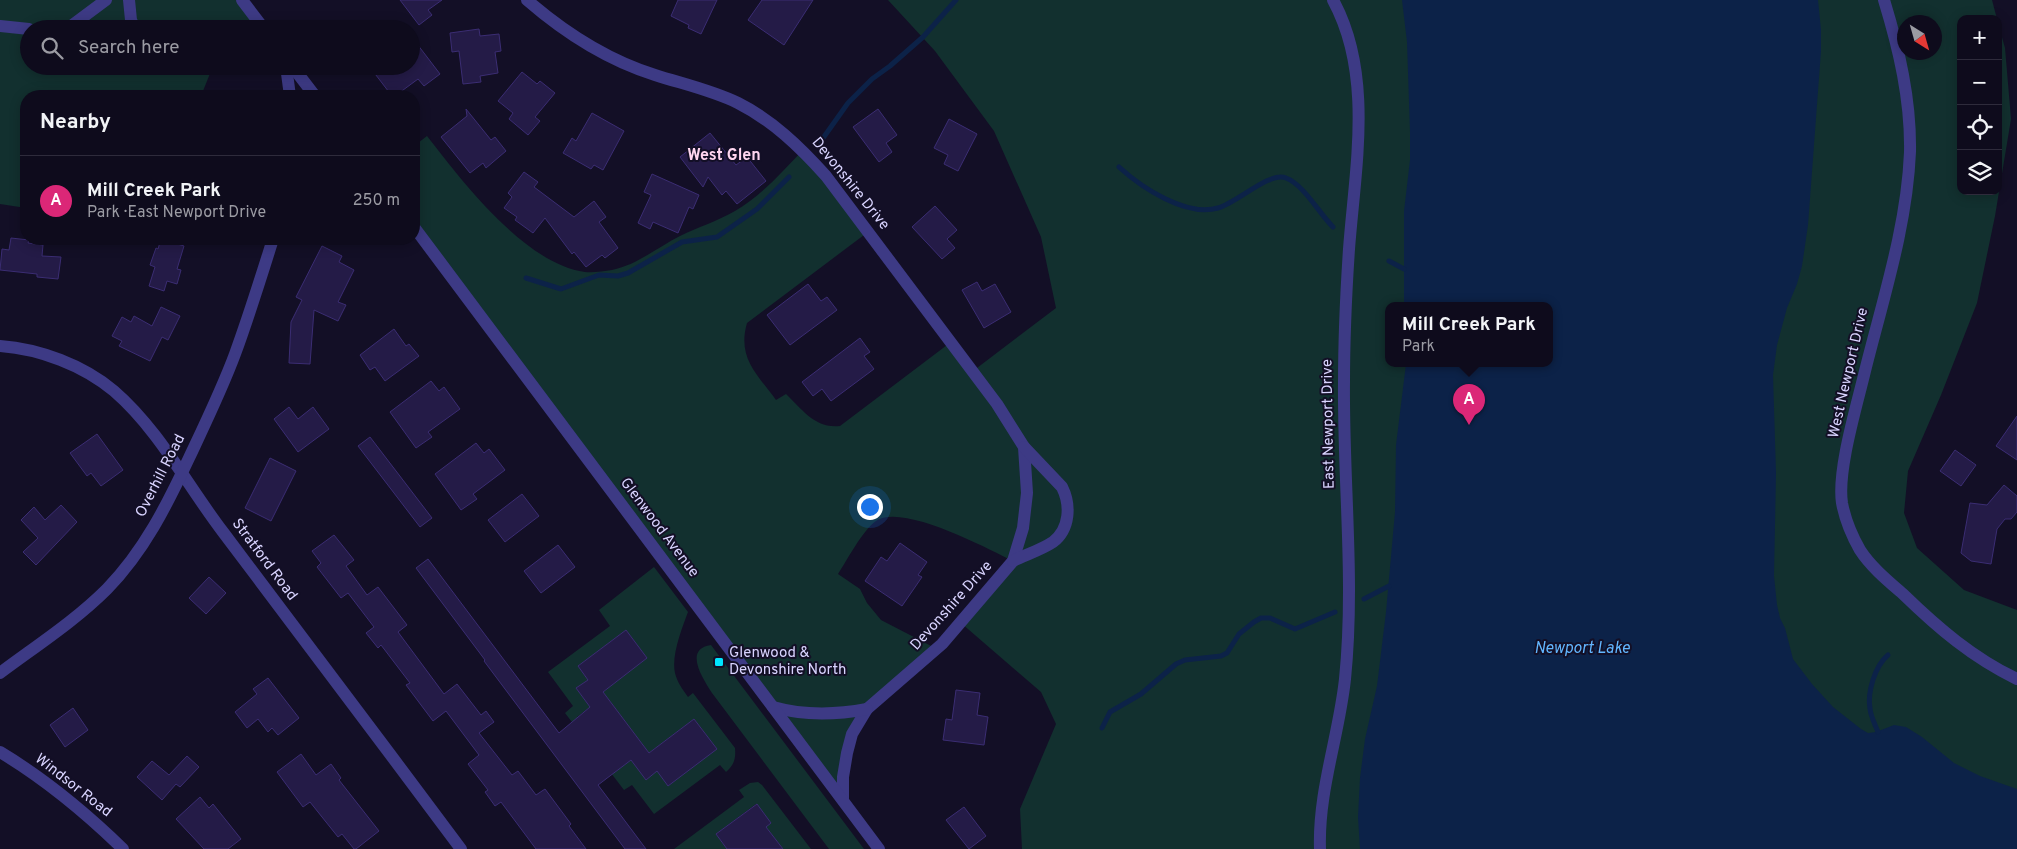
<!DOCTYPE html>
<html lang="en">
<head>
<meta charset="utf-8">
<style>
  body { margin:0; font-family:Overpass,sans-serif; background:#1c1929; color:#f1f3f6 }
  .controls { position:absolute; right:15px; top:15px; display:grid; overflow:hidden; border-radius:10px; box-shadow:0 2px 12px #0003 }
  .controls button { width:45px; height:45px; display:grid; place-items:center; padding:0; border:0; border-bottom:1px solid #2e2b3b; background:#0e0b1c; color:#f1f3f6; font:25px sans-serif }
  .compass { position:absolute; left:1897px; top:15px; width:45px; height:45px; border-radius:50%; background:#0e0b1c; box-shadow:0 2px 12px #0003; rotate:143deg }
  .you { position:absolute; left:869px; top:506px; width:18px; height:18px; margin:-12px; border:4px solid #fff; border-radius:50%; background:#1a73e8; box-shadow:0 0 0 8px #1a73e833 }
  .badge { display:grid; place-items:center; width:32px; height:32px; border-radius:50%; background:#db2777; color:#fff; font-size:16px; font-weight:700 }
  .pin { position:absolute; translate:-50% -41px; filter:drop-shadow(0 1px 2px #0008) }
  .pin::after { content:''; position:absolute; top:26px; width:18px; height:15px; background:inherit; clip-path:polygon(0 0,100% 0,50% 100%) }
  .popup { position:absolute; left:1385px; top:302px; width:168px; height:65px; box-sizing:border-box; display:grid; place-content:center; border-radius:10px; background:#0e0b1c; filter:drop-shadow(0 1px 4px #0005); font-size:16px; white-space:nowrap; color:#9b9ba3 }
  .popup b { font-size:19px; color:#f1f3f6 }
  .popup::after { content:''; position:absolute; left:50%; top:100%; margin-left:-10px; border:10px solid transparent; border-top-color:#0e0b1c }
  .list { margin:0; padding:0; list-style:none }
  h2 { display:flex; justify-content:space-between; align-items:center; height:65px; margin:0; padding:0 20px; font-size:21px }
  h2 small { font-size:16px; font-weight:400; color:#9b9ba3 }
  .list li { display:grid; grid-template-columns:32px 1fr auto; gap:15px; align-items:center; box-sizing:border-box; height:90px; padding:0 20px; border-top:1px solid #2e2b3b }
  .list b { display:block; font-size:19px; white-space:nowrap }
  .list p { margin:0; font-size:16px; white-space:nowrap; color:#9b9ba3 }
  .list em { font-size:16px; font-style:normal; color:#9b9ba3 }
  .icon { flex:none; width:28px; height:28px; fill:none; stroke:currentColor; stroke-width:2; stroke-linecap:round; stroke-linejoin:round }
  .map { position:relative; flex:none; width:2017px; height:849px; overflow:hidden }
  .search { position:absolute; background:#0e0b1c; box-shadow:0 2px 12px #0003; left:20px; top:20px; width:400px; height:55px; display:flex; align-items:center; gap:12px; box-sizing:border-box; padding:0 18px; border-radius:28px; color:#9b9ba3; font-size:19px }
  .panel { position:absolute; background:#0e0b1c; box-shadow:0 2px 12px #0003; left:20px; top:90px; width:400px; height:155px; border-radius:20px }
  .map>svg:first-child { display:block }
  .green { fill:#12302f; fill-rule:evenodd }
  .water { fill:#0c2248 }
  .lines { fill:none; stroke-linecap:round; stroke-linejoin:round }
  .stream { stroke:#0c2248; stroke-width:5 }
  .building { fill:#241b47; stroke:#3b2d73 }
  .minor { stroke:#3d3a85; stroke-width:12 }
  .tertiary { stroke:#3d3a85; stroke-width:12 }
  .poi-dot { fill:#00e5ff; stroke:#130f26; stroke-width:2 }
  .labels { text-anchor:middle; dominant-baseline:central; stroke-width:4; stroke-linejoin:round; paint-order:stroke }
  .street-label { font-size:15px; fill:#d9d4ff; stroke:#130f26 }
  .poi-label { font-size:15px; fill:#d9d4ff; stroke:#130f26; text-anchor:start }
  .neighbourhood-label { font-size:16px; font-weight:bold; fill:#ffd6f0; stroke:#130f26 }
  .water-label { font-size:16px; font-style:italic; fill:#62b6ff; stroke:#130f26 }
</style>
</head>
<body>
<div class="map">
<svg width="2017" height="849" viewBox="0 0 2017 849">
  <rect width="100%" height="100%" fill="#130f26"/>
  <g class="green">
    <polygon points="0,0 242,0 264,29 29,29 29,66 213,66 201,96 26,96 26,208 0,204"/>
    <path d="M888,0H1992L1997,19H1961V191H1998V23L2005,48L2011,119L1995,216L1977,303L1941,395L1908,471L1904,513L1917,548L1964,590L2017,610V849H1022L1020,809L1056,724L1041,692L961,623L1013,561C986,548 902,503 876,521C862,531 848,559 838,574L860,589L867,603L881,620L937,649L867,709L852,734L843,800L414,227V146L427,136C462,181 525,264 585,272C593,273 604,271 612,270C637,265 658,247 680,236C698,227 718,221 735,211C761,196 782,172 803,150L868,232L747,323C737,358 757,374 776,400L786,394C802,409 815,429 840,426L951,342L973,371L1056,308L1041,237L994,131L935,51ZM1904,22H1934V52H1904ZM1389,306H1549V364H1389Z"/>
    <path d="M654,567L688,612C682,628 671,656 675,673C677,682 683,690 688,697L693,693L735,748C736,759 734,765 726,772L720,765L654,814L632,785L624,790L565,713L573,706L548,672L610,626L599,610ZM626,630L647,658L603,692L649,753L694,719L717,749L657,771L646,779L631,760L617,770L577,717L590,707L576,688L588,680L578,666Z"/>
    <path d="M711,645L864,849H829L712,693C703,679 683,649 711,645Z"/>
    <polygon points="758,782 762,785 811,849 783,849 766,827 771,823 756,804 716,834 727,849 674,849 744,797 739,790 750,783"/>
  </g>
  <polygon class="water" points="1402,0 1818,0 1821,30 1821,51 1808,225 1802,266 1797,284 1787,308 1777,345 1773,375 1776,473 1774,576 1777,605 1780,618 1785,628 1793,659 1812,684 1833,707 1861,729 1868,733 1876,732 1894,725 1906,727 1922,737 1954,763 1980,776 2017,789 2017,849 1360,849 1358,817 1360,778 1365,739 1377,686 1386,612 1395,512 1396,445 1406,364 1549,364 1549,306 1404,306 1404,211 1410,160 1410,132 1407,42"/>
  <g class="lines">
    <g class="stream">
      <polyline points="821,141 848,103 872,79 890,66 923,37 956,0"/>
      <path d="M1119,167C1142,188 1186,217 1218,208C1237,203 1270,171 1286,178C1303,184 1319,213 1333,227"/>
      <polyline points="1389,261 1404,269"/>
      <polyline points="526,278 561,289 599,275 618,276 628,273 682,242 717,237 757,209 789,177"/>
      <polyline points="1364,599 1389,586"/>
      <polyline points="1102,728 1110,712 1141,694 1176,664 1185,660 1221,656 1227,653 1239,634 1254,622 1261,618 1270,618 1295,629 1335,612"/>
      <path d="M1878,732C1875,724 1871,717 1870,709C1867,692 1875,666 1888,655"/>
    </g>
  </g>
  <g class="building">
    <polygon points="400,0 442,0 428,10 432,15 419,25"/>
    <polygon points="678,0 717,0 701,34 688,28 689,25 671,16"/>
    <polygon points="762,0 813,0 784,45 748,20"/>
    <polygon points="479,29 480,36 499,34 501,51 495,52 498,73 480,76 481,82 463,84 459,51 452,52 450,33"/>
    <polygon points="411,36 440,74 424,86 418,79 395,96 392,96 369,66 411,66"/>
    <polygon points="522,72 537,84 540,81 555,93 535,117 540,121 528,135 509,119 513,113 498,101"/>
    <polygon points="466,109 491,140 495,137 506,151 486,168 483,163 470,173 441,137 467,116"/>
    <polygon points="878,109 897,135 886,143 892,152 879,162 853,127"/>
    <polygon points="592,113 624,131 603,170 594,165 591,169 563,153 572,138 576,141"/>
    <polygon points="949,119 977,134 958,171 944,164 948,155 934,148"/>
    <polygon points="710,133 736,165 747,157 766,181 737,204 726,191 722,195 708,177 703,187 680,157"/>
    <polygon points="524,172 538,182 534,187 574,217 594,201 606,217 599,222 618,248 605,258 602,255 586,267 574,252 572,254 545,218 533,233 515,220 517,217 504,208 512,197 508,193"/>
    <polygon points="652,174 699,195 693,209 689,207 678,233 653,222 650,229 638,223 651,195 644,192"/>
    <polygon points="935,206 957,230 947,239 955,248 942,259 912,227"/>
    <polygon points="11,238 29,240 28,243 43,245 42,256 61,257 58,279 37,277 37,274 0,270 2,249 9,250"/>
    <polygon points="161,239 184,246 177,269 181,270 177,284 167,281 164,291 149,286 155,267 150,265 156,248 158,249"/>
    <polygon points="322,246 342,256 339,262 354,270 338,302 346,305 338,321 314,310 310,364 289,363 291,322 302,300 296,297"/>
    <polygon points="977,282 982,291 995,284 1011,312 984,328 962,290"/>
    <polygon points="808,284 821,301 827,297 837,310 790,345 767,315"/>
    <polygon points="161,307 180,316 168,340 162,337 150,361 119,346 122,341 112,336 122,317 131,322 134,316 152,326"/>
    <polygon points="394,329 406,346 409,344 419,356 385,381 375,367 370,370 360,355"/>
    <polygon points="860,338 870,352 864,356 874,369 831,401 822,389 813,396 802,382"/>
    <polygon points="431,381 439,391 444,387 460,409 428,432 432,437 416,448 390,412"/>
    <polygon points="289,407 298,419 313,407 329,429 298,452 274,419"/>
    <polygon points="2017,416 2017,460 1996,446"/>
    <polygon points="97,434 123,470 101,486 91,473 87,476 70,453"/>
    <polygon points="370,437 432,518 420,527 358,446"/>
    <polygon points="476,443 484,453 489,449 505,470 473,494 477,499 461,510 435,474"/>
    <polygon points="1955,450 1976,465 1961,486 1940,471"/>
    <polygon points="270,458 296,471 271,521 245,508"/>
    <polygon points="2004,485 2017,496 2017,512 2011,519 2005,519 1997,529 1991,564 1971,561 1961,553 1970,503 1987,505"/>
    <polygon points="522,494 539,516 505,542 488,520"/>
    <polygon points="61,505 77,522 36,565 23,552 38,538 21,520 34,507 45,520"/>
    <polygon points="334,535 354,560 346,566 367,595 378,587 407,625 398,632 444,694 457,684 481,715 486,711 494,722 479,733 512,775 518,771 536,795 545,789 571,824 569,826 586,849 536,849 501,802 495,806 485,792 488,790 468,764 479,755 446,711 433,721 406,685 410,683 381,645 378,648 366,633 374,627 348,593 341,598 317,567 321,563 312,551"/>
    <polygon points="900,543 927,562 918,575 922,577 902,606 865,581 881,557 887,561"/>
    <polygon points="558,545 575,567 541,593 524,571"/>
    <polygon points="428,559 559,733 590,707 576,688 588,680 578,666 626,630 647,658 603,692 649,753 694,719 717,749 668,786 657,771 646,780 631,760 598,785 646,849 625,849 484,661 485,660 416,568"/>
    <polygon points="209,577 226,593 206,614 189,598"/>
    <polygon points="268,678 299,718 278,735 272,728 268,732 258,719 247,728 235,712 257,694 253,689"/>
    <polygon points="956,690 980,693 977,715 988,717 984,745 943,740 946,719 952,720"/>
    <polygon points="73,708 88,730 65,747 50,725"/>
    <polygon points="301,754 316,775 331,764 341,778 339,780 379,831 356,849 354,849 342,834 338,837 310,802 303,807 277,772"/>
    <polygon points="187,756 199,767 180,787 176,784 162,800 137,777 152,761 169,775"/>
    <polygon points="200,797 209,808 213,804 241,839 228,849 204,849 176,819"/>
    <polygon points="757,804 771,823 766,827 783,849 727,849 716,834"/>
    <polygon points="964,807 986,836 969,849 946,820"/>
  </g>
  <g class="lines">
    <g class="minor">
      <polyline points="129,0 131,20 135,29"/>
      <path d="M527,0C565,33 607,60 655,75C683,84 711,90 738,103C772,120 800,147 826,176L997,404L1024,447L1027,493L1023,528L1013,561L942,644L867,709L852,734L847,753L843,777V800"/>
      <path d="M1884,0C1899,49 1911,100 1910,152C1907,226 1883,299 1865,371C1857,405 1837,470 1842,503C1845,519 1852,536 1860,550C1871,567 1888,581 1903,594C1938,628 1973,658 2017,679"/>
      <polyline points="0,26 29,29"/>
      <polyline points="67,29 106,0"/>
      <polyline points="286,66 290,96"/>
      <path d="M0,346C40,349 83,365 114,391C159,430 187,485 223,532C302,637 382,743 461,849"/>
      <path d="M1013,561C1025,555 1041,550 1053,542C1070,529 1071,505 1062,487L1024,447"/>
      <path d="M0,673C36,646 75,621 107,589C144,551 167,505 189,458C205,424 222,389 235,354C249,316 261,277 273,239"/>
      <path d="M773,707C805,716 835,715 867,709"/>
      <path d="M0,752C45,779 86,813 123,849"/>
      <path d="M1320,849C1318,791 1339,736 1345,679C1355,581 1343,481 1344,383C1344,338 1346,294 1349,249C1355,168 1374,75 1333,0"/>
    </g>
    <g class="tertiary">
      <polyline points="242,0 264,29"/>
      <polyline points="292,66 315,96"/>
      <polyline points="414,227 879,849"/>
    </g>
  </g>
  <rect class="poi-dot" x="714" y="657" width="10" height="10" rx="2.5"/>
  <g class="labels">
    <g class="street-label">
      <text transform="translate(850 184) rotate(51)">Devonshire Drive</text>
      <text transform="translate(1849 373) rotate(-77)">West Newport Drive</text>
      <text transform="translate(1329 424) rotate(-91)">East Newport Drive</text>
      <text transform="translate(161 476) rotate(-63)">Overhill Road</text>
      <text transform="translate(659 528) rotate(53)">Glenwood Avenue</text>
      <text transform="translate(264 560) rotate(53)">Stratford Road</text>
      <text transform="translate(952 606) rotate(-48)">Devonshire Drive</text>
      <text transform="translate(73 786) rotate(38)">Windsor Road</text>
    </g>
    <g class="poi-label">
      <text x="729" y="653">Glenwood &amp;<tspan x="729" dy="17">Devonshire North</tspan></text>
    </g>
    <g class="neighbourhood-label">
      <text x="724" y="156">West Glen</text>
    </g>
    <g class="water-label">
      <text x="1582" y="649">Newport Lake</text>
    </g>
  </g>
</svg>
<div class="controls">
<button>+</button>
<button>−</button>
<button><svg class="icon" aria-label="locate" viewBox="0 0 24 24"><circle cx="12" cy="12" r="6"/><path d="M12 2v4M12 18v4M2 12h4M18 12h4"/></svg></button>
<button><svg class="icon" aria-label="layers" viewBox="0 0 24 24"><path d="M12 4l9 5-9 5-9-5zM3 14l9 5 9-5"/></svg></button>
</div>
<svg class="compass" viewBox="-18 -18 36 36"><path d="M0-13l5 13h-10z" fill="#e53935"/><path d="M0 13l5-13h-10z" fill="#9b9ba3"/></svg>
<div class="you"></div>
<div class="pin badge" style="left:1469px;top:425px">A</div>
<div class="popup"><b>Mill Creek Park</b>Park</div>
<div class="search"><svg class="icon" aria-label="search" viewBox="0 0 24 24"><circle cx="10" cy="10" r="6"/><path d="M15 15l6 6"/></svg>Search here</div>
<section class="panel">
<h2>Nearby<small></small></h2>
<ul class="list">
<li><span class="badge">A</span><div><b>Mill Creek Park</b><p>Park · East Newport Drive</p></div><em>250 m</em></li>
</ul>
</section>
</div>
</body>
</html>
